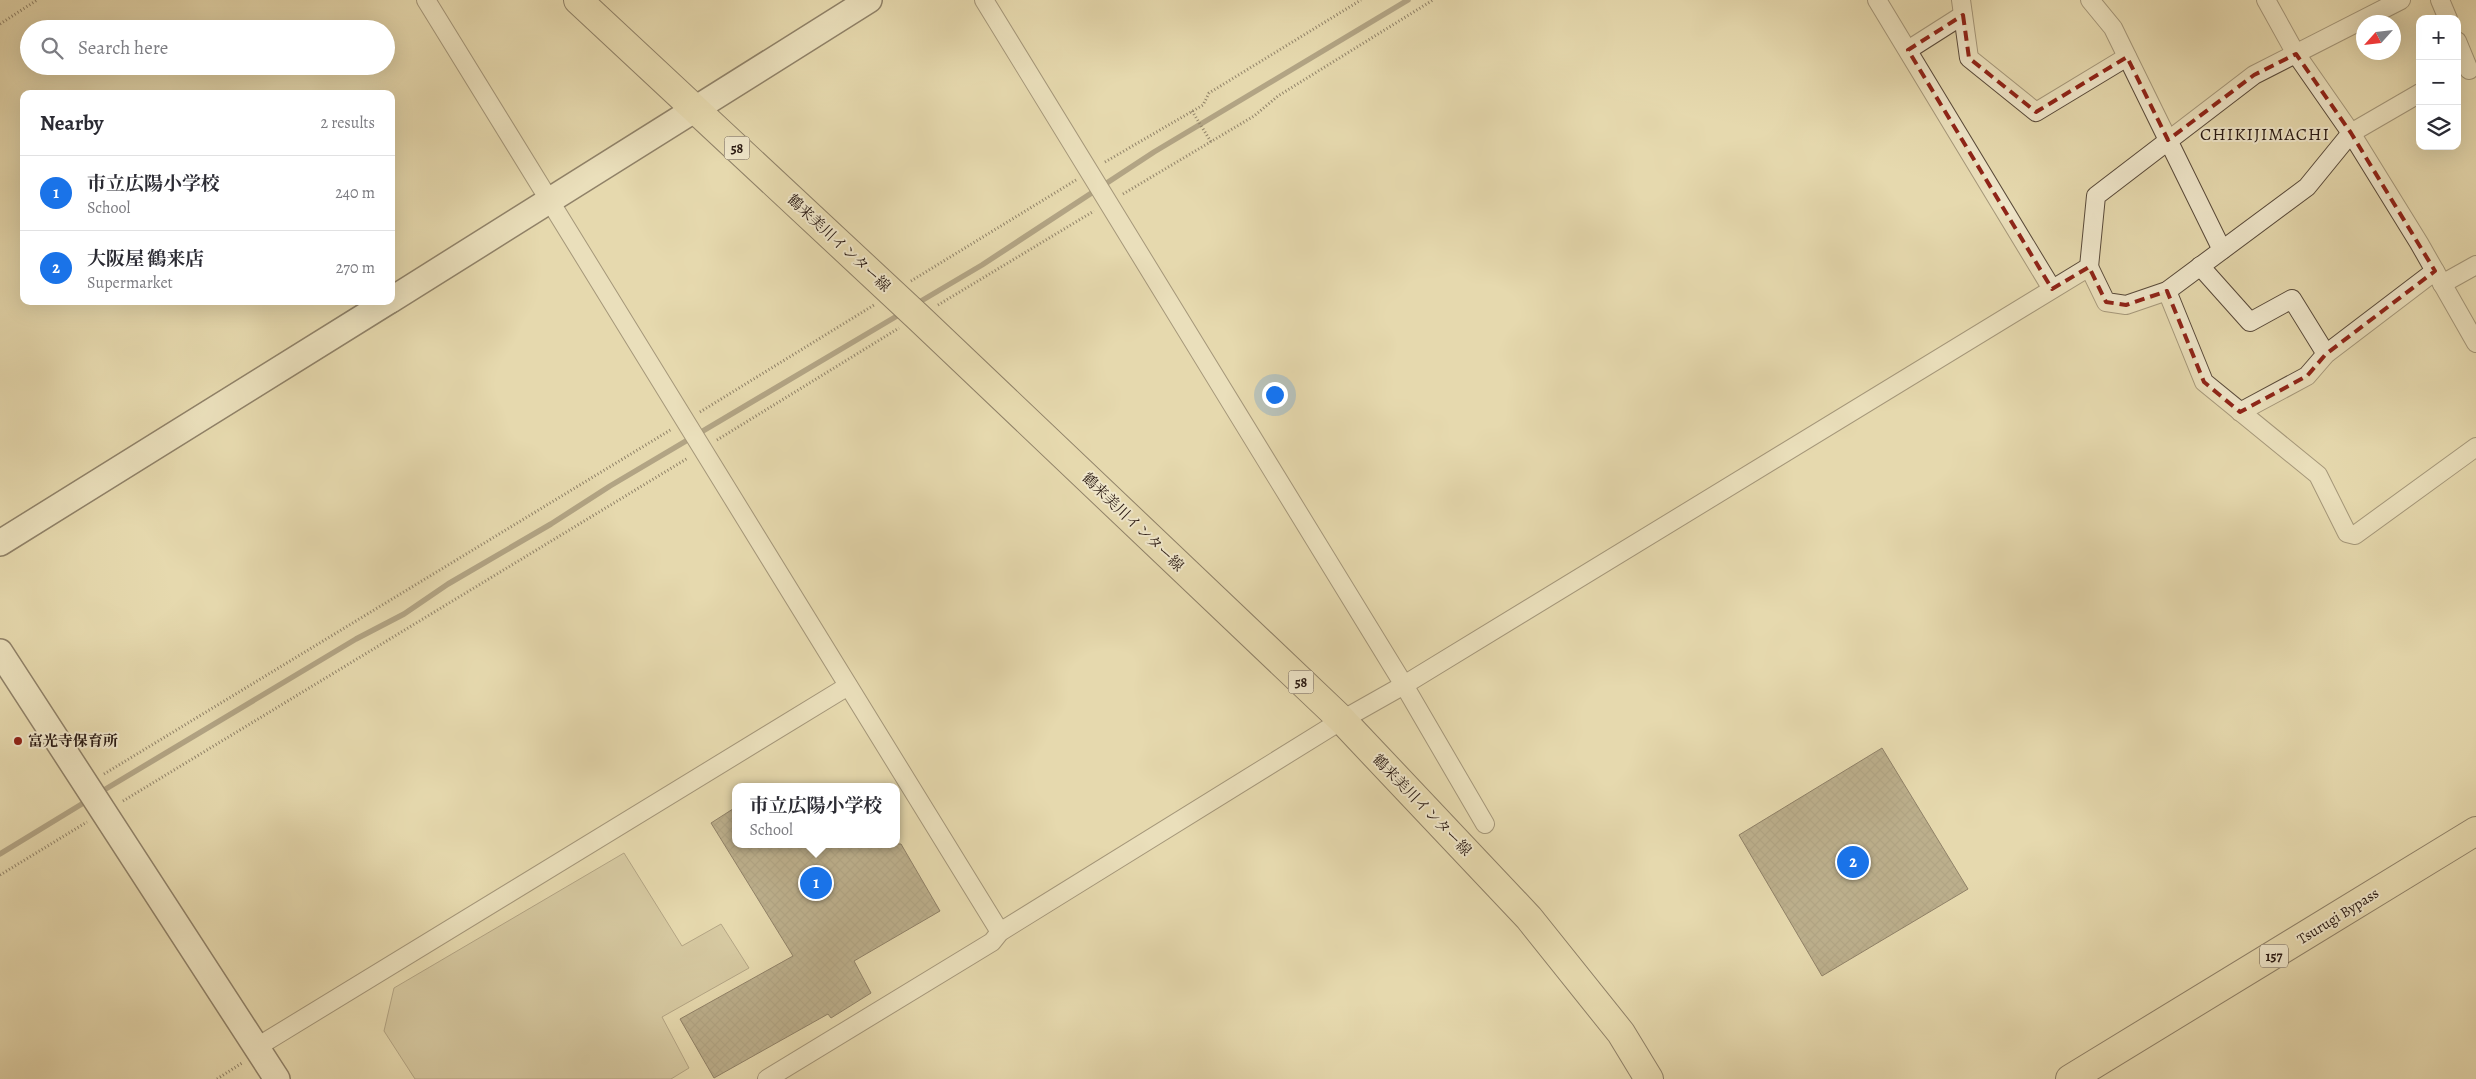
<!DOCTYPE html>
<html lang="en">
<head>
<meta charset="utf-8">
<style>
  body { margin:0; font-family:Alegreya,"Noto Serif JP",serif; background:#f2f2f3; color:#2b2b33 }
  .controls { position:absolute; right:15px; top:15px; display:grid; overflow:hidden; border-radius:10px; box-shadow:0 5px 20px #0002 }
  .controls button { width:45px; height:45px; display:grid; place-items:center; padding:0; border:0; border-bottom:1px solid #e1e1e2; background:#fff; color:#2b2b33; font:25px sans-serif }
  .compass { position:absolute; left:2356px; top:15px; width:45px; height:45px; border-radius:50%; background:#fff; box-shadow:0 5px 20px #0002; rotate:243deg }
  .you { position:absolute; left:1274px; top:394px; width:18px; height:18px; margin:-12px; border:4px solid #fff; border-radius:50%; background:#1a73e8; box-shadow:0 0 0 8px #1a73e833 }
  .badge { display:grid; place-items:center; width:32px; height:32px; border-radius:50%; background:#1a73e8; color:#fff; font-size:16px; font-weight:700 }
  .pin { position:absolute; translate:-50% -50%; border:2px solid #fff; box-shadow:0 1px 5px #0006 }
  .popup { position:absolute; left:732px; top:783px; width:168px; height:65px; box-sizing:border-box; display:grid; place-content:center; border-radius:10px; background:#fff; filter:drop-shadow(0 1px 4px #0005); font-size:16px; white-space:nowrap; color:#7c7c81 }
  .popup b { font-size:19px; color:#2b2b33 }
  .popup::after { content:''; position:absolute; left:50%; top:100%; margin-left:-10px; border:10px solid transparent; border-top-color:#fff }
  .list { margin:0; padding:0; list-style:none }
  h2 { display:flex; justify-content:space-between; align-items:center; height:65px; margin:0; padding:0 20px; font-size:21px }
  h2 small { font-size:16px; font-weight:400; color:#7c7c81 }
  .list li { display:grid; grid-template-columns:32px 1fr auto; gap:15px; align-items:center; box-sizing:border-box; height:75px; padding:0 20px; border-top:1px solid #e1e1e2 }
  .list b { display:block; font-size:19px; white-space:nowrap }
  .list p { margin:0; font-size:16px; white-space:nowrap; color:#7c7c81 }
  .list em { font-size:16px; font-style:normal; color:#7c7c81 }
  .icon { flex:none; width:28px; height:28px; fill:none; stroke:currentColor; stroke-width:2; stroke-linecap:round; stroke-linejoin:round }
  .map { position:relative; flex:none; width:2476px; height:1079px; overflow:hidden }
  .search { position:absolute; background:#fff; box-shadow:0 5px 20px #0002; left:20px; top:20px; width:375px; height:55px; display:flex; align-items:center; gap:12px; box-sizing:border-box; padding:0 18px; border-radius:28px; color:#7c7c81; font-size:19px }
  .panel { position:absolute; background:#fff; box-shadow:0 5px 20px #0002; left:20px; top:90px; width:375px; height:215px; border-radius:10px }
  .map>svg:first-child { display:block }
  .green { fill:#c6b893; stroke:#786852 }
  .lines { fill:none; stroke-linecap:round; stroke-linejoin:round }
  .stream { stroke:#746550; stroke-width:5.5 }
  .building { fill:url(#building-cross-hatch); stroke:#291912 }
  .street-casing { stroke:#584939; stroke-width:20 }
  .secondary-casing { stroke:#291912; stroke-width:28 }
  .primary-casing { stroke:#291912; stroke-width:30 }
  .highway-casing { stroke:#291912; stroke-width:30 }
  .path { stroke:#291912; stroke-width:3; stroke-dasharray:1 2.5; stroke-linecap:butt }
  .street { stroke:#efe6ca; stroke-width:18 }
  .secondary { stroke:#efe6ca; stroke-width:25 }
  .primary { stroke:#e6d9ae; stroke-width:28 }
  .highway { stroke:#e6d9ae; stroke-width:28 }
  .marked { fill:none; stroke:#8f2418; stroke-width:4; stroke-dasharray:10 6; stroke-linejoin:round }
  .poi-dot { fill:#8f2418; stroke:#efe6ca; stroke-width:2 }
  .labels { text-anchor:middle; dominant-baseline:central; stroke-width:4; stroke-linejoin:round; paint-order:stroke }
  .shield { fill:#efe6ca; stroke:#645649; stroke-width:1 }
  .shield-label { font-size:14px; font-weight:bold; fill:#291912 }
  .street-label { font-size:15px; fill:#291912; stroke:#efe6ca }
  .poi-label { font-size:15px; font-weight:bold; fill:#291912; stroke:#efe6ca; text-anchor:start }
  .quarter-label { font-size:18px; letter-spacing:1px; fill:#291912; stroke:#efe6ca }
</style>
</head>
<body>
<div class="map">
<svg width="2476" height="1079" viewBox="0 0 2476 1079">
  <defs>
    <pattern id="building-cross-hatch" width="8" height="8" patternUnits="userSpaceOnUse" patternTransform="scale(1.25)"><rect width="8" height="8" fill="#8b7d63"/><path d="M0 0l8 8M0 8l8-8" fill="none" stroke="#726650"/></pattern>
  </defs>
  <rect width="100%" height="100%" fill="#e6d9ae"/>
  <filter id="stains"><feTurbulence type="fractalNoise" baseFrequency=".004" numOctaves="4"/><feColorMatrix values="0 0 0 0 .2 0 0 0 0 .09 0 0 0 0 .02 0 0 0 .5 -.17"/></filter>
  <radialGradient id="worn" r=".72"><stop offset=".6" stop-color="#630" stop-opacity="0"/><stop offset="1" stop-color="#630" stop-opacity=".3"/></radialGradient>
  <polygon class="green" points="624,853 682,946 721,924 749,968 662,1017 689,1068 671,1079 415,1079 384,1031 394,988"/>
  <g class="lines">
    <g class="stream">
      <polyline points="916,304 982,265 1154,152 1408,0"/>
      <polyline points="99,793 356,639 404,614 448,584 551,524 610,486 902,313"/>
      <polyline points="0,854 90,799"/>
    </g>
  </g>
  <g class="building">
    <polygon points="1882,748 1968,889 1822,976 1739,835"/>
    <polygon points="736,807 736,844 901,844 940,911 854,961 871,993 831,1018 828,1014 714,1078 680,1019 793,956 711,823"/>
  </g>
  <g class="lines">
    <defs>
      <g id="street">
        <polyline points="426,0 1000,932"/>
        <polyline points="984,0 1404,685 1485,824"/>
        <polyline points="1877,0 2052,289"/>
        <polyline points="1961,0 1969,58 2036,112 2127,57"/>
        <polyline points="2090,0 2113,28 2222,250"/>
        <polyline points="2266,0 2296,54 2351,133 2419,243 2476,343"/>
        <polyline points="2440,0 2448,19"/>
        <polyline points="2457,41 2469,70"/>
        <polyline points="1908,50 1963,15"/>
        <polyline points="2200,266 2250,322 2292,299 2326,354"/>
        <polyline points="2089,267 2106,302 2126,305 2167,291 2307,187 2351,133 2420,93"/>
        <polyline points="2442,284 2476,265"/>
        <polyline points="2167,291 2204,382 2318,475 2347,533 2355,535 2476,447"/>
        <polyline points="2240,412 2307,376 2326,354 2435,271"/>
        <polyline points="257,1047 848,686"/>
        <polyline points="767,1079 992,942 1000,932 1342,720 1404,685 2089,267 2096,196 2254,75 2401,0"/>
      </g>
      <g id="secondary">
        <polyline points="391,300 869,0"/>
        <polyline points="0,543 389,301"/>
        <polyline points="0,652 277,1079"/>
      </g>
      <polyline id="primary" points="578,0 918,317 1342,720 1529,918 1621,1033 1649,1079"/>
      <polyline id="highway" points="2070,1079 2476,831"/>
    </defs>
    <use href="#street" class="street-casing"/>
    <use href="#secondary" class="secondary-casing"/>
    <use href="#primary" class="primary-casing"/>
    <use href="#highway" class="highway-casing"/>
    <g class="path">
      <polyline points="0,24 37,0"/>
      <polyline points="1192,111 1211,142"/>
      <polyline points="1105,162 1203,105 1209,93 1361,0"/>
      <polyline points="1123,194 1254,116 1278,96 1433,0"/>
      <polyline points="911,281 1076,180"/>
      <polyline points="938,305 1094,211"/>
      <polyline points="700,412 874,305"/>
      <polyline points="717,440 899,328"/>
      <polyline points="104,774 672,429"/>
      <polyline points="123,801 688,458"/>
      <polyline points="0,875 87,822"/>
      <polyline points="217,1079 242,1063"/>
    </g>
    <use href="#street" class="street"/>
    <use href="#secondary" class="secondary"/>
    <use href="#primary" class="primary"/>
    <use href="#highway" class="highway"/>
  </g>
  <path d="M0 0H2476V1079H0ZM1963,15L1969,58L2036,112L2127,57L2168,140L2254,75L2296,54L2351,133L2435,271L2326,354L2307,376L2240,412L2204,382L2167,291L2126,305L2106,302L2089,267L2052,289L1908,50Z" fill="#e6d9ae" fill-opacity=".55" fill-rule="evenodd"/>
  <path class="marked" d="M1963,15L1969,58L2036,112L2127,57L2168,140L2254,75L2296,54L2351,133L2435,271L2326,354L2307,376L2240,412L2204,382L2167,291L2126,305L2106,302L2089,267L2052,289L1908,50Z"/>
  <circle class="poi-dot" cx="18" cy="741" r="5"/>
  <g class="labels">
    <g class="shield">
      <rect x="724.5" y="136.5" width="25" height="23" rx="4"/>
      <rect x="1288.5" y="670.5" width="25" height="23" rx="4"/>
      <rect x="2260" y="944.5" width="28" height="23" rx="4"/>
    </g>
    <g class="shield-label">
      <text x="737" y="148">58</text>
      <text x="1301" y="682">58</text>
      <text x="2274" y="956">157</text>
    </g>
    <g class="street-label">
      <text transform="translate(839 243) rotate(43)">鶴来美川インター線</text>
      <text transform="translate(1133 522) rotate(44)">鶴来美川インター線</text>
      <text transform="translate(1422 805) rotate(46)">鶴来美川インター線</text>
      <text transform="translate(2338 916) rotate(-32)">Tsurugi Bypass</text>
    </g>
    <g class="poi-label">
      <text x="28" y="741">富光寺保育所</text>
    </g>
    <g class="quarter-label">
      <text x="2265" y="134">CHIKIJIMACHI</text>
    </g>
  </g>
  <rect width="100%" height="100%" filter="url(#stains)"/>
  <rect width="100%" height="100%" fill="url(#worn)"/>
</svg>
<div class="controls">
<button>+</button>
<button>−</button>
<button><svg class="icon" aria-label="layers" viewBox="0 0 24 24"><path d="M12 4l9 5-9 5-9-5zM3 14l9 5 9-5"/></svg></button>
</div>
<svg class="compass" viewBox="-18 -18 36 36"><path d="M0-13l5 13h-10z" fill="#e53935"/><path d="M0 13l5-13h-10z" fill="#7c7c81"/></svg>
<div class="you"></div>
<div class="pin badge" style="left:816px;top:883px">1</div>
<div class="popup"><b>市立広陽小学校</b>School</div>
<div class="pin badge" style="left:1853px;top:862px">2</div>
<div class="search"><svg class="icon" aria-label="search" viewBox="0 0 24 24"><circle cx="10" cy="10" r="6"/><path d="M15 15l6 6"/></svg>Search here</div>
<section class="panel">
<h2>Nearby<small>2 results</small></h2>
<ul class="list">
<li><span class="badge">1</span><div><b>市立広陽小学校</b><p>School</p></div><em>240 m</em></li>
<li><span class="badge">2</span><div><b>大阪屋 鶴来店</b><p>Supermarket</p></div><em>270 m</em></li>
</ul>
</section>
</div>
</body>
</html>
